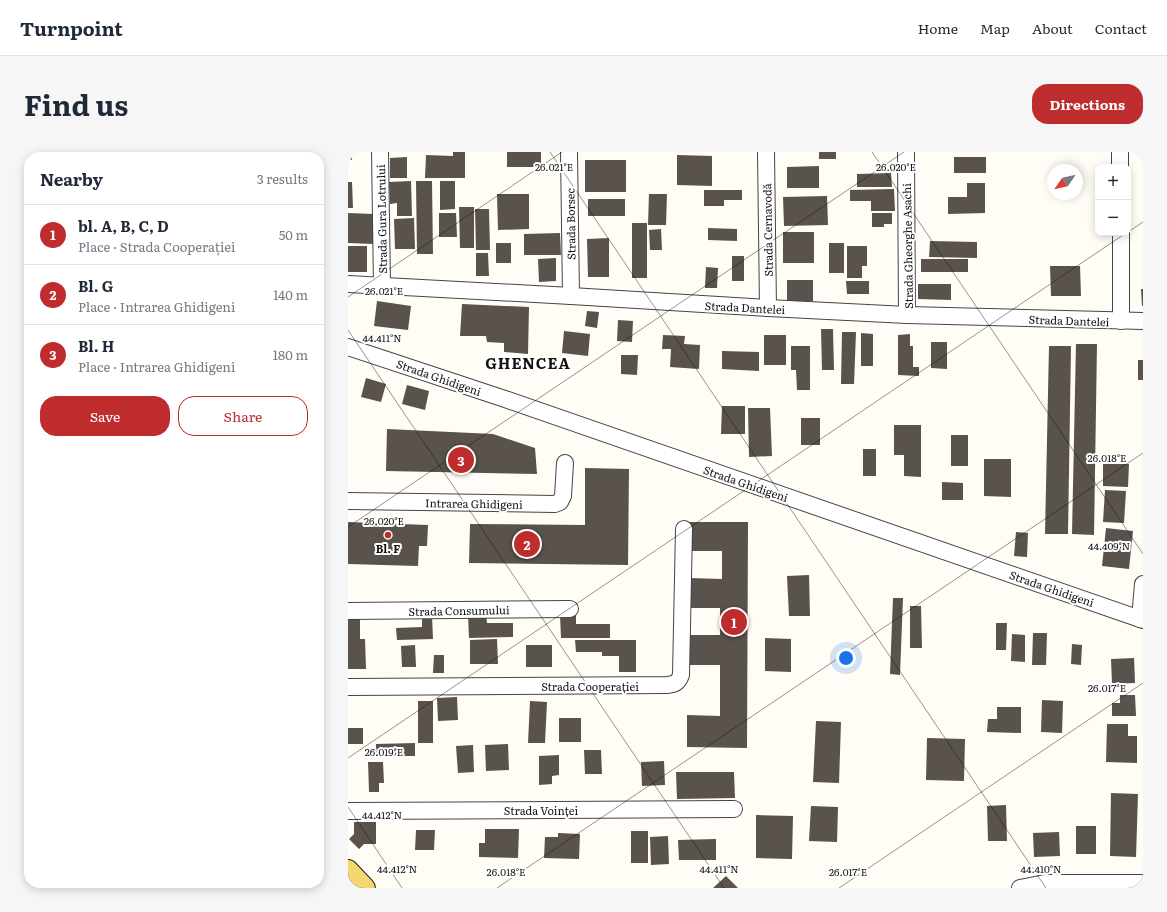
<!DOCTYPE html>
<html lang="en">
<head>
<meta charset="utf-8">
<style>
  body { margin:0; font-family:Literata,serif; background:#f6f6f7; color:#1f2937 }
  .controls { position:absolute; right:12px; top:12px; display:grid; overflow:hidden; border-radius:8px; box-shadow:0 2px 10px #0003 }
  .controls button { width:36px; height:36px; display:grid; place-items:center; padding:0; border:0; border-bottom:1px solid #e0e1e3; background:#fff; color:#1f2937; font:20px sans-serif }
  .compass { position:absolute; left:699px; top:12px; width:36px; height:36px; border-radius:50%; background:#fff; box-shadow:0 2px 10px #0003; rotate:236deg }
  .you { position:absolute; left:498px; top:506px; width:14px; height:14px; margin:-10px; border:3px solid #fff; border-radius:50%; background:#1a73e8; box-shadow:0 0 0 6px #1a73e833 }
  .badge { display:grid; place-items:center; width:26px; height:26px; border-radius:50%; background:#be2c2e; color:#fff; font-size:13px; font-weight:700 }
  .pin { position:absolute; translate:-50% -50%; border:2px solid #fff; box-shadow:0 1px 4px #0006 }
  .list { margin:0; padding:0; list-style:none }
  h2 { display:flex; justify-content:space-between; align-items:center; height:52px; margin:0; padding:0 16px; font-size:17px }
  h2 small { font-size:13px; font-weight:400; color:#747a83 }
  .list li { display:grid; grid-template-columns:26px 1fr auto; gap:12px; align-items:center; box-sizing:border-box; height:60px; padding:0 16px; border-top:1px solid #e0e1e3 }
  .list b { display:block; font-size:15px; white-space:nowrap }
  .list p { margin:0; font-size:13px; white-space:nowrap; color:#747a83 }
  .list em { font-size:13px; font-style:normal; color:#747a83 }
  .actions { display:flex; gap:8px; padding:12px 16px }
  .actions a { flex:1; padding:9px 0; border:1px solid #be2c2e; border-radius:16px; text-align:center; font-size:14px; color:#be2c2e }
  .actions .main { background:#be2c2e; color:#fff }
  .map { position:relative; flex:none; width:795px; height:736px; overflow:hidden; border-radius:16px }
  header { display:flex; align-items:center; gap:24px; box-sizing:border-box; height:56px; padding:0 20px; background:#fff; border-bottom:1px solid #e0e1e3 }
  header strong { font-size:19px }
  nav { display:flex; gap:22px; margin-inline-start:auto; font-size:14px }
  .intro { display:flex; align-items:center; justify-content:space-between; box-sizing:border-box; height:96px; padding:0 24px }
  h1 { margin:0; font-size:28px }
  .button { padding:10px 18px; border-radius:16px; background:#be2c2e; color:#fff; font-size:14px; font-weight:700 }
  main { display:flex; gap:24px; padding:0 24px }
  aside { flex:1; background:#fff; border-radius:16px; box-shadow:0 2px 10px #0003 }
  .map>svg:first-child { display:block }
  .building { fill:#59524d }
  .lines { fill:none; stroke-linecap:round; stroke-linejoin:round }
  .minor-casing { stroke:#444; stroke-width:18 }
  .major-casing { stroke:#222; stroke-width:22 }
  .minor { stroke:#fff; stroke-width:16 }
  .major { stroke:#f4d86f; stroke-width:20 }
  .ticks { fill:none; stroke:#111; stroke-width:1; stroke-opacity:0.45 }
  .poi-dot { fill:#be2c2e; stroke:#fff; stroke-width:1.5 }
  .labels { text-anchor:middle; dominant-baseline:central; stroke-width:4; stroke-linejoin:round; paint-order:stroke }
  .street-label { font-size:11px; fill:#111; stroke:#fff }
  .poi-label { font-size:11px; font-weight:bold; fill:#111; stroke:#fff }
  .district-label { font-size:15px; font-weight:bold; letter-spacing:1px; fill:#111; stroke:#fff }
  .ticks-label { font-size:10px; text-anchor:middle; fill:#111; stroke:#fff; stroke-width:4; stroke-linejoin:round; paint-order:stroke }
</style>
</head>
<body>
<header>
<strong>Turnpoint</strong>
<nav><a>Home</a><a>Map</a><a>About</a><a>Contact</a></nav>
</header>
<div class="intro"><h1>Find us</h1><a class="button">Directions</a></div>
<main>
<aside>
<h2>Nearby<small>3 results</small></h2>
<ul class="list">
<li><span class="badge">1</span><div><b>bl. A, B, C, D</b><p>Place · Strada Cooperației</p></div><em>50 m</em></li>
<li><span class="badge">2</span><div><b>Bl. G</b><p>Place · Intrarea Ghidigeni</p></div><em>140 m</em></li>
<li><span class="badge">3</span><div><b>Bl. H</b><p>Place · Intrarea Ghidigeni</p></div><em>180 m</em></li>
</ul>
<div class="actions"><a class="main">Save</a><a>Share</a></div>
</aside>
<div class="map">
<svg width="795" height="736" viewBox="0 0 795 736">
  <rect width="100%" height="100%" fill="#fffdf5"/>
  <g class="building">
    <polygon points="0,0 4,0 4,8 0,7"/>
    <polygon points="105,0 117,0 117,26 77,26 78,3 105,4"/>
    <rect x="159" y="0" width="34" height="15"/>
    <rect x="471" y="0" width="17" height="7"/>
    <polygon points="329,3 364,4 364,34 329,33"/>
    <polygon points="59,5 59,26 42,26 42,6"/>
    <rect x="606" y="5" width="32" height="16"/>
    <rect x="237" y="8" width="41" height="32"/>
    <polygon points="471,14 471,36 439,36 439,15"/>
    <polygon points="543,21 544,35 509,35 509,22"/>
    <polygon points="63,29 64,64 49,64 49,51 42,52 41,30"/>
    <polygon points="68,29 84,29 85,102 69,102"/>
    <polygon points="92,29 107,29 107,57 92,58"/>
    <polygon points="0,30 4,30 5,56 0,56"/>
    <polygon points="619,31 637,31 637,61 600,62 600,45 619,45"/>
    <polygon points="546,37 547,59 523,59 523,49 502,49 502,38"/>
    <polygon points="356,38 394,38 394,48 376,48 376,54 356,54"/>
    <polygon points="149,42 181,42 181,77 150,78"/>
    <polygon points="301,42 319,42 318,73 300,73"/>
    <polygon points="479,44 480,73 436,74 435,45"/>
    <rect x="240" y="47" width="37" height="17"/>
    <polygon points="111,55 126,55 126,96 112,96"/>
    <polygon points="127,57 141,57 142,98 128,98"/>
    <polygon points="0,61 26,62 25,92 0,91"/>
    <polygon points="91,61 108,61 109,85 91,85"/>
    <polygon points="524,61 544,61 544,72 536,72 536,75 524,75"/>
    <polygon points="66,66 67,97 47,97 46,67"/>
    <rect x="284" y="71" width="15" height="55"/>
    <polygon points="360,76 389,77 389,89 360,88"/>
    <polygon points="313,77 314,98 302,98 301,78"/>
    <rect x="435" y="80" width="31" height="31"/>
    <polygon points="212,81 213,103 176,103 176,82"/>
    <polygon points="261,86 261,125 240,125 239,87"/>
    <polygon points="582,89 629,90 629,106 581,105"/>
    <rect x="148" y="91" width="15" height="20"/>
    <rect x="481" y="91" width="15" height="30"/>
    <rect x="0" y="94" width="19" height="26"/>
    <polygon points="499,94 519,94 519,114 514,114 514,126 499,126"/>
    <polygon points="128,101 140,101 141,124 128,124"/>
    <rect x="384" y="104" width="12" height="25"/>
    <polygon points="208,106 208,129 191,130 190,107"/>
    <rect x="573" y="107" width="47" height="13"/>
    <polygon points="702,114 732,114 733,144 703,144"/>
    <polygon points="358,115 370,116 369,136 357,136"/>
    <rect x="439" y="128" width="26" height="21"/>
    <polygon points="498,129 521,129 521,142 499,142"/>
    <polygon points="570,132 603,132 603,148 570,147"/>
    <polygon points="793,137 795,137 795,154 794,154"/>
    <polygon points="29,149 63,154 60,178 26,174"/>
    <polygon points="114,152 181,155 180,202 156,200 156,191 139,190 138,184 112,184"/>
    <polygon points="239,159 251,160 249,176 237,174"/>
    <polygon points="270,168 285,169 284,190 269,189"/>
    <polygon points="473,177 485,177 486,218 474,218"/>
    <polygon points="216,179 242,182 240,204 214,201"/>
    <polygon points="494,180 508,180 506,232 493,232"/>
    <polygon points="513,181 525,182 525,214 513,214"/>
    <polygon points="562,182 562,194 565,194 565,215 571,215 571,224 550,223 550,183"/>
    <polygon points="315,183 337,184 336,192 352,193 351,217 322,215 323,197 314,197"/>
    <rect x="416" y="183" width="22" height="30"/>
    <polygon points="583,190 599,190 599,217 583,216"/>
    <polygon points="728,192 749,192 746,383 724,382"/>
    <polygon points="443,194 462,194 462,238 449,238 448,218 443,218"/>
    <polygon points="701,194 723,194 720,382 697,382"/>
    <polygon points="374,199 411,200 411,219 374,217"/>
    <polygon points="273,203 290,203 289,223 273,222"/>
    <rect x="790" y="208" width="5" height="20"/>
    <polygon points="18,226 38,232 33,250 13,245"/>
    <polygon points="59,233 81,239 77,258 54,252"/>
    <polygon points="374,254 397,254 397,282 373,282"/>
    <polygon points="400,256 422,256 424,304 401,305"/>
    <rect x="453" y="266" width="19" height="27"/>
    <polygon points="546,273 573,273 573,325 556,324 556,303 546,303"/>
    <polygon points="39,277 145,282 187,296 189,322 38,319"/>
    <rect x="603" y="283" width="17" height="31"/>
    <rect x="515" y="297" width="13" height="27"/>
    <polygon points="636,307 663,307 663,345 636,344"/>
    <polygon points="755,312 781,312 780,335 755,334"/>
    <polygon points="237,316 281,317 280,413 121,411 122,372 237,373"/>
    <polygon points="594,330 615,331 615,348 594,348"/>
    <polygon points="757,338 778,339 776,371 755,370"/>
    <polygon points="0,370 80,373 79,394 71,394 70,414 0,412"/>
    <polygon points="341,370 400,370 399,596 339,595 339,563 372,564 372,513 339,513 340,483 372,483 372,456 340,456 341,426 374,427 374,399 340,399"/>
    <polygon points="758,376 785,379 781,417 754,414"/>
    <polygon points="668,380 680,381 679,405 666,404"/>
    <polygon points="461,423 462,464 441,464 439,424"/>
    <polygon points="545,446 555,446 552,523 542,522"/>
    <polygon points="562,454 573,454 574,496 562,496"/>
    <polygon points="138,462 139,471 165,471 165,485 121,486 120,463"/>
    <polygon points="84,463 85,487 49,488 48,476 74,475 74,464"/>
    <polygon points="212,463 228,463 228,472 262,472 262,486 213,486"/>
    <polygon points="0,465 12,465 12,487 17,487 18,517 0,517"/>
    <polygon points="648,471 659,471 658,498 648,498"/>
    <polygon points="685,481 699,481 698,513 684,513"/>
    <polygon points="664,482 677,483 677,510 663,509"/>
    <polygon points="417,486 443,487 443,520 417,519"/>
    <polygon points="149,487 150,512 122,512 122,488"/>
    <polygon points="227,488 288,488 288,520 271,520 271,504 254,504 254,500 228,500"/>
    <polygon points="724,492 734,493 733,513 723,512"/>
    <polygon points="67,493 68,515 54,515 53,494"/>
    <rect x="178" y="493" width="26" height="22"/>
    <polygon points="86,503 96,503 96,521 85,521"/>
    <polygon points="786,506 787,531 764,532 763,507"/>
    <polygon points="772,543 787,543 788,564 764,564 764,551 772,551"/>
    <polygon points="109,545 110,568 90,569 89,546"/>
    <polygon points="694,548 715,549 714,581 693,580"/>
    <rect x="70" y="549" width="15" height="42"/>
    <polygon points="182,549 199,550 197,591 180,591"/>
    <polygon points="649,555 673,555 673,581 639,580 640,567 649,567"/>
    <rect x="211" y="566" width="22" height="24"/>
    <polygon points="468,569 493,570 491,631 465,630"/>
    <polygon points="759,572 780,572 780,584 789,584 789,611 758,610"/>
    <rect x="0" y="576" width="15" height="16"/>
    <polygon points="579,586 617,587 616,629 578,628"/>
    <polygon points="67,591 67,604 28,604 28,592"/>
    <polygon points="160,592 161,618 138,619 137,593"/>
    <polygon points="125,593 126,620 110,621 108,594"/>
    <polygon points="236,598 253,598 254,622 237,622"/>
    <polygon points="211,603 211,623 204,624 204,632 191,633 191,604"/>
    <polygon points="316,609 317,633 294,634 293,610"/>
    <polygon points="20,610 35,610 36,631 31,631 31,640 21,640"/>
    <polygon points="328,620 386,620 387,646 329,647"/>
    <polygon points="763,641 790,642 788,705 762,704"/>
    <polygon points="658,653 659,689 640,689 639,654"/>
    <polygon points="463,654 490,655 489,690 461,689"/>
    <polygon points="408,663 445,664 444,707 408,706"/>
    <polygon points="6,670 28,670 28,692 16,692 11,697 1,687 6,682"/>
    <rect x="728" y="674" width="20" height="28"/>
    <polygon points="137,677 171,677 170,706 131,705 131,691 137,691"/>
    <polygon points="68,678 87,678 86,698 67,698"/>
    <rect x="283" y="679" width="17" height="32"/>
    <polygon points="711,680 712,704 686,705 685,681"/>
    <polygon points="210,681 232,682 231,707 196,706 197,685 210,685"/>
    <polygon points="320,684 321,712 303,713 302,685"/>
    <polygon points="368,687 368,708 331,708 330,688"/>
    <polygon points="378,724 390,736 365,736"/>
  </g>
  <g class="lines">
    <defs>
      <g id="minor">
        <polyline points="32,0 34,134"/>
        <polyline points="221,0 223,144"/>
        <polyline points="418,0 420,156"/>
        <polyline points="558,0 559,163"/>
        <polyline points="772,0 772,15"/>
        <polyline points="773,81 773,169"/>
        <polyline points="0,132 223,144 420,156 559,163 795,169"/>
        <polyline points="0,195 154,246 795,468"/>
        <polyline points="0,349 207,352 212,350 215,344 217,311"/>
        <polyline points="0,459 222,457"/>
        <polyline points="792,467 795,432"/>
        <path d="M0,535L319,533C327,532 330,531 333,523L336,377"/>
        <polyline points="0,659 386,657"/>
        <polyline points="672,736 697,731 795,731"/>
      </g>
      <polyline id="major" points="0,718 17,736"/>
    </defs>
    <use href="#minor" class="minor-casing"/>
    <use href="#major" class="major-casing"/>
    <use href="#minor" class="minor"/>
    <use href="#major" class="major"/>
  </g>
  <path class="ticks" d="M202,0L698,736M524,0L795,402M780,80L795,70M0,145L214,0M0,178L376,736M0,375L556,0M0,606L778,81M0,655L54,736M149,736L795,301M491,736L795,531"/>
  <circle class="poi-dot" cx="40" cy="383" r="4"/>
  <g class="labels">
    <g class="street-label">
      <text transform="translate(33 67) rotate(-91)">Strada Gura Lotrului</text>
      <text transform="translate(222 72) rotate(-91)">Strada Borsec</text>
      <text transform="translate(419 78) rotate(-91)">Strada Cernavodă</text>
      <text transform="translate(559 94) rotate(-91)">Strada Gheorghe Asachi</text>
      <text transform="translate(397 155) rotate(3)">Strada Dantelei</text>
      <text transform="translate(721 168) rotate(2)">Strada Dantelei</text>
      <text transform="translate(91 225) rotate(19)">Strada Ghidigeni</text>
      <text transform="translate(398 331) rotate(19)">Strada Ghidigeni</text>
      <text transform="translate(126 351) rotate(1)">Intrarea Ghidigeni</text>
      <text transform="translate(704 436) rotate(19)">Strada Ghidigeni</text>
      <text transform="translate(111 458) rotate(-1)">Strada Consumului</text>
      <text x="242" y="534">Strada Cooperației</text>
      <text x="193" y="658">Strada Voinței</text>
    </g>
    <g class="poi-label">
      <text x="40" y="396">Bl. F</text>
    </g>
    <g class="district-label">
      <text x="180" y="210">GHENCEA</text>
    </g>
  </g>
  <g class="ticks-label">
    <text x="206" y="19">26.021°E</text>
    <text x="548" y="19">26.020°E</text>
    <text x="36" y="143">26.021°E</text>
    <text x="34" y="190">44.411°N</text>
    <text x="759" y="310">26.018°E</text>
    <text x="36" y="373">26.020°E</text>
    <text x="761" y="398">44.409°N</text>
    <text x="759" y="540">26.017°E</text>
    <text x="36" y="604">26.019°E</text>
    <text x="34" y="667">44.412°N</text>
    <text x="49" y="721">44.412°N</text>
    <text x="371" y="721">44.411°N</text>
    <text x="693" y="721">44.410°N</text>
    <text x="158" y="724">26.018°E</text>
    <text x="500" y="724">26.017°E</text>
  </g>
</svg>
<div class="controls">
<button>+</button>
<button>−</button>
</div>
<svg class="compass" viewBox="-18 -18 36 36"><path d="M0-13l5 13h-10z" fill="#e53935"/><path d="M0 13l5-13h-10z" fill="#747a83"/></svg>
<div class="you"></div>
<div class="pin badge" style="left:386px;top:470px">1</div>
<div class="pin badge" style="left:179px;top:392px">2</div>
<div class="pin badge" style="left:113px;top:308px">3</div>
</div>
</main>
</body>
</html>
